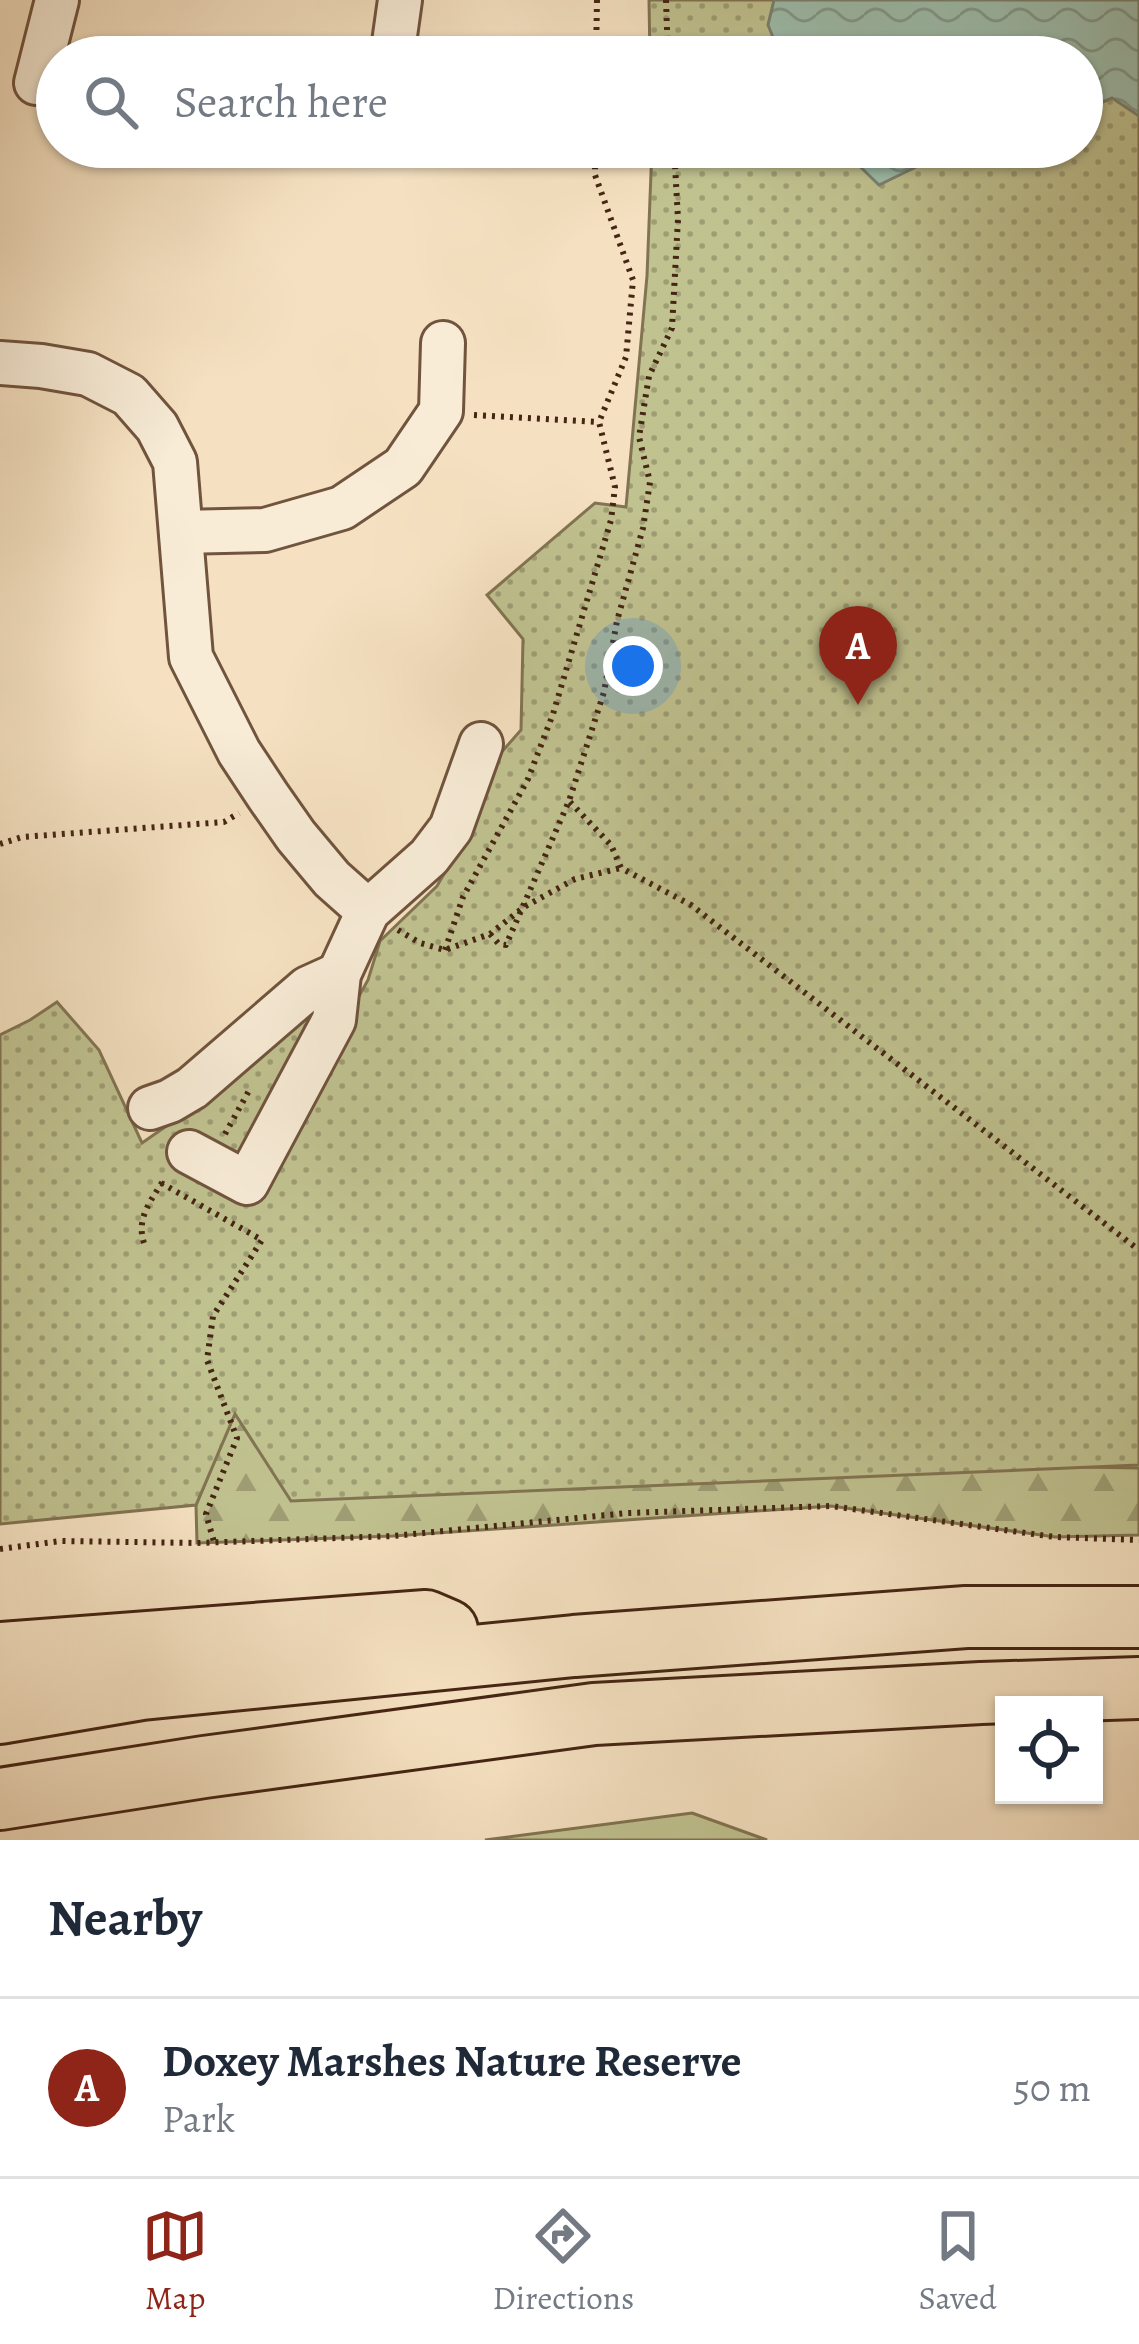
<!DOCTYPE html>
<html lang="en">
<head>
<meta charset="utf-8">
<style>
  body { margin:0; font-family:Alegreya,serif; background:#f2f2f3; color:#1f2937 }
  .controls { position:absolute; right:36px; bottom:36px; display:grid; overflow:hidden; border-radius:0px; box-shadow:0 3px 9px #0004 }
  .controls button { width:108px; height:108px; display:grid; place-items:center; padding:0; border:0; border-bottom:3px solid #e0e1e3; background:#fff; color:#1f2937; font:60px sans-serif }
  .you { position:absolute; left:633px; top:666px; width:42px; height:42px; margin:-30px; border:9px solid #fff; border-radius:50%; background:#1a73e8; box-shadow:0 0 0 18px #1a73e833 }
  .badge { display:grid; place-items:center; width:78px; height:78px; border-radius:50%; background:#8f2418; color:#fff; font-size:39px; font-weight:700 }
  .pin { position:absolute; translate:-50% -99px; filter:drop-shadow(0 3px 6px #0008) }
  .pin::after { content:''; position:absolute; top:63px; width:42px; height:36px; background:inherit; clip-path:polygon(0 0,100% 0,50% 100%) }
  .list { margin:0; padding:0; list-style:none }
  h2 { display:flex; justify-content:space-between; align-items:center; height:156px; margin:0; padding:0 48px; font-size:51px }
  h2 small { font-size:39px; font-weight:400; color:#747a83 }
  .list li { display:grid; grid-template-columns:78px 1fr auto; gap:36px; align-items:center; box-sizing:border-box; height:180px; padding:0 48px; border-top:3px solid #e0e1e3 }
  .list b { display:block; font-size:45px; white-space:nowrap }
  .list p { margin:0; font-size:39px; white-space:nowrap; color:#747a83 }
  .list em { font-size:39px; font-style:normal; color:#747a83 }
  .icon { flex:none; width:66px; height:66px; fill:none; stroke:currentColor; stroke-width:2; stroke-linecap:round; stroke-linejoin:round }
  .map { position:relative; flex:none; width:1139px; height:1840px; overflow:hidden }
  .search { position:absolute; background:#fff; box-shadow:0 3px 9px #0004; left:36px; right:36px; top:36px; height:132px; display:flex; align-items:center; gap:30px; box-sizing:border-box; padding:0 42px; border-radius:66px; color:#747a83; font-size:45px }
  .sheet { height:336px; background:#fff }
  nav { display:flex; justify-content:space-around; align-items:center; box-sizing:border-box; height:168px; border-top:3px solid #e0e1e3; background:#fff; font-size:33px; color:#747a83 }
  nav a { display:grid; justify-items:center; gap:6px }
  nav .on { color:#8f2418 }
  .map>svg:first-child { display:block }
  .grass { fill:#c0c290; stroke:#827452; stroke-width:3 }
  .forest { fill:url(#forest-firs); stroke:#827452; stroke-width:3 }
  .park { fill:url(#park-dots); stroke:#827452; stroke-width:3 }
  .water { fill:url(#water-waves); stroke:#7a816f; stroke-width:3 }
  .lines { fill:none; stroke-linecap:round; stroke-linejoin:round }
  .minor-casing { stroke:#71543e; stroke-width:48 }
  .highway-casing { stroke:#452513; stroke-width:66 }
  .path { stroke:#452513; stroke-width:6; stroke-dasharray:3 6; stroke-linecap:butt }
  .minor { stroke:#f8ecd7; stroke-width:42 }
  .highway { stroke:#f5e1c1; stroke-width:60 }
</style>
</head>
<body>
<div class="map">
<svg width="1139" height="1840" viewBox="0 0 1139 1840">
  <defs>
    <pattern id="forest-firs" width="22" height="20" patternUnits="userSpaceOnUse" patternTransform="scale(3)"><rect width="22" height="20" fill="#c0c290"/><path d="M5 1l3.5 6h-7zM16 11l3.5 6h-7z" fill="#9e9d74"/></pattern>
    <pattern id="park-dots" width="8" height="8" patternUnits="userSpaceOnUse" patternTransform="scale(3)"><rect width="8" height="8" fill="#c0c290"/><path d="M2 2h.1M6 6h.1" fill="none" stroke="#9e9d74" stroke-width="1.8" stroke-linecap="round"/></pattern>
    <pattern id="water-waves" width="16" height="10" patternUnits="userSpaceOnUse" patternTransform="scale(3)"><rect width="16" height="10" fill="#9dbead"/><path d="M0 5q4-4 8 0t8 0" fill="none" stroke="#829a8c"/></pattern>
  </defs>
  <rect width="100%" height="100%" fill="#f5e1c1"/>
  <filter id="stains"><feTurbulence type="fractalNoise" baseFrequency=".00167" numOctaves="4"/><feColorMatrix values="0 0 0 0 .2 0 0 0 0 .09 0 0 0 0 .02 0 0 0 .5 -.17"/></filter>
  <radialGradient id="worn" r=".72"><stop offset=".6" stop-color="#630" stop-opacity="0"/><stop offset="1" stop-color="#630" stop-opacity=".3"/></radialGradient>
  <polygon class="grass" points="692,1813 767,1840 485,1840"/>
  <polygon class="forest" points="235,1413 1080,1467 1139,1468 1139,1535 1055,1537 831,1506 393,1536 197,1543 196,1505"/>
  <polygon class="park" points="649,0 1139,0 1139,1465 291,1501 235,1414 196,1505 0,1524 0,1035 30,1020 57,1002 99,1050 142,1143 208,1097 321,1000 349,1014 368,980 380,941 437,886 464,839 491,764 521,730 523,639 487,595 595,503 626,507 647,276 652,147 1082,147 1082,57 650,57"/>
  <g class="water">
    <polygon points="774,0 1139,0 1139,116 1112,98 1082,111 1082,57 781,57 768,25"/>
    <polygon points="840,147 943,147 924,163 879,185"/>
  </g>
  <g class="lines">
    <defs>
      <g id="minor">
        <polyline points="392,57 400,0"/>
        <polyline points="36,83 57,0"/>
        <polyline points="0,363 41,366 88,374 129,395 157,427 175,462 191,657 239,752 268,796 296,836 332,879 368,911"/>
        <polyline points="181,532 265,530 342,508 403,467 441,411 443,343"/>
        <polyline points="150,1108 170,1101 192,1088 308,988 339,974"/>
        <polyline points="189,1152 247,1183 334,1020 339,974 368,911 429,857 451,828 481,744"/>
      </g>
      <g id="highway">
        <polyline points="0,1653 426,1621 447,1630"/>
        <polyline points="0,1713 142,1689 574,1646 966,1617 1139,1617"/>
        <polyline points="0,1799 204,1767 594,1714 981,1693 1139,1688"/>
      </g>
    </defs>
    <use href="#minor" class="minor-casing"/>
    <use href="#highway" class="highway-casing"/>
    <g class="path">
      <polyline points="666,0 668,57"/>
      <polyline points="596,57 597,0"/>
      <polyline points="474,415 599,422"/>
      <polyline points="570,802 611,845 621,868 691,905 1139,1250"/>
      <polyline points="0,844 22,837 224,822 239,813"/>
      <polyline points="398,930 420,943 445,950 490,934 524,907 575,879 621,868"/>
      <polyline points="490,934 499,944 506,945 569,801 604,692 617,621 643,528 650,482 639,437 649,376 672,328 678,219 674,147"/>
      <polyline points="445,950 463,897 528,779 553,714 611,520 615,487 599,422 626,357 633,280 595,175 595,147"/>
      <polyline points="225,1134 251,1087"/>
      <polyline points="161,1183 262,1240 213,1316 207,1360 237,1438 206,1514 214,1542"/>
      <path d="M144,1243C136,1219 150,1202 163,1181"/>
      <polyline points="0,1549 61,1541 197,1543 393,1536 628,1513 831,1506 1055,1537 1139,1540"/>
    </g>
    <use href="#minor" class="minor"/>
    <use href="#highway" class="highway"/>
  </g>
  <rect width="100%" height="100%" filter="url(#stains)"/>
  <rect width="100%" height="100%" fill="url(#worn)"/>
</svg>
<div class="controls">
<button><svg class="icon" aria-label="locate" viewBox="0 0 24 24"><circle cx="12" cy="12" r="6"/><path d="M12 2v4M12 18v4M2 12h4M18 12h4"/></svg></button>
</div>
<div class="you"></div>
<div class="pin badge" style="left:858px;top:705px">A</div>
<div class="search"><svg class="icon" aria-label="search" viewBox="0 0 24 24"><circle cx="10" cy="10" r="6"/><path d="M15 15l6 6"/></svg>Search here</div>
</div>
<section class="sheet">
<h2>Nearby<small></small></h2>
<ul class="list">
<li><span class="badge">A</span><div><b>Doxey Marshes Nature Reserve</b><p>Park</p></div><em>50 m</em></li>
</ul>
</section>
<nav>
<a class="on"><svg class="icon" aria-label="map" viewBox="0 0 24 24"><path d="M3 6l6-2 6 2 6-2v14l-6 2-6-2-6 2zM9 4v14M15 6v14"/></svg>Map</a>
<a><svg class="icon" aria-label="directions" viewBox="0 0 24 24"><path d="M12 3l9 9-9 9-9-9zM9 14v-3h6M13 9l2 2-2 2"/></svg>Directions</a>
<a><svg class="icon" aria-label="saved" viewBox="0 0 24 24"><path d="M7 4h10v16l-5-4-5 4z"/></svg>Saved</a>
</nav>
</body>
</html>
